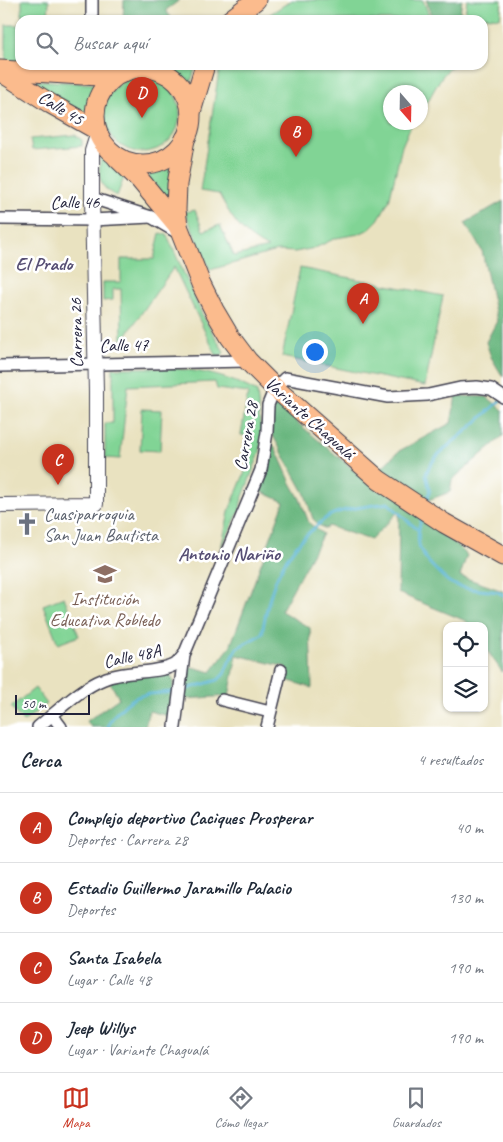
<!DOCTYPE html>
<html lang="es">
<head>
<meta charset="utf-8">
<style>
  body { margin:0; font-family:Caveat,sans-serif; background:#f6f6f7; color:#1f2937 }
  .controls { position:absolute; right:15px; bottom:15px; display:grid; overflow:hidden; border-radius:10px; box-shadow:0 1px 4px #0004 }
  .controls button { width:45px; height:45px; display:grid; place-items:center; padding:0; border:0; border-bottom:1px solid #e0e1e3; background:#fff; color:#1f2937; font:25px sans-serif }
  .compass { position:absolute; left:383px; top:85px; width:45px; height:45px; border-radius:50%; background:#fff; box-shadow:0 1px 4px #0004; rotate:160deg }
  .scale { position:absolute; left:15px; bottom:12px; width:75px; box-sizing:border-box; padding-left:5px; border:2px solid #22223b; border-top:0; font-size:14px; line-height:18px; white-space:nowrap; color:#22223b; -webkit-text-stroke:4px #fff; paint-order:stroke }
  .you { position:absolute; left:314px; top:351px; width:18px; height:18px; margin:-12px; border:4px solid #fff; border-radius:50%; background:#1a73e8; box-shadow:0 0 0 8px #1a73e833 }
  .badge { display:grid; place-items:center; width:32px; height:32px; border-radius:50%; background:#c8321e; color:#fff; font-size:16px; font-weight:700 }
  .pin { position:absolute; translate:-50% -41px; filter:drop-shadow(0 1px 2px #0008) }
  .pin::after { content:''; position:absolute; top:26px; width:18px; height:15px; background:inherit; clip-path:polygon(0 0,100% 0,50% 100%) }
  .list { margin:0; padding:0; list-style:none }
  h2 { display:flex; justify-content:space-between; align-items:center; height:65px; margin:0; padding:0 20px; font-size:21px }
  h2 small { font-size:16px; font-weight:400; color:#747a83 }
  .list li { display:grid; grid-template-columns:32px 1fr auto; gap:15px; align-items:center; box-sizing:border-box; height:70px; padding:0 20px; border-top:1px solid #e0e1e3 }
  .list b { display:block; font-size:19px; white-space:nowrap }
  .list p { margin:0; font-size:16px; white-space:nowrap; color:#747a83 }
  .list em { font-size:16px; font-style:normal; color:#747a83 }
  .icon { flex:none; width:28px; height:28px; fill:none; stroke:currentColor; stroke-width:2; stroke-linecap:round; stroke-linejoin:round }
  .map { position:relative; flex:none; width:503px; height:727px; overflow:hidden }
  .search { position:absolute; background:#fff; box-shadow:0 1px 4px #0004; left:15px; right:15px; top:15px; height:55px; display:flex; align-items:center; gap:12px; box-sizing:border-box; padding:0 18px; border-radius:15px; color:#747a83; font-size:19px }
  .sheet { height:345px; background:#fff }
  nav { display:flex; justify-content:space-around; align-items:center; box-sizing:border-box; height:70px; border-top:1px solid #e0e1e3; background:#fff; font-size:14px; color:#747a83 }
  nav a { display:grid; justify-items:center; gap:2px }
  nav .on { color:#c8321e }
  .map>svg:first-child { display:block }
  .green { fill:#81d495; stroke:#527b68 }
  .forest { fill:#68b67e; stroke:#456c5c }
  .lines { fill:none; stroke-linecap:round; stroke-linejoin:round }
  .stream { stroke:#53b2d1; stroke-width:3 }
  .minor-casing { stroke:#403f4f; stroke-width:14 }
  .tertiary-casing { stroke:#403f4f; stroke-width:16 }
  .primary-casing { stroke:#403f4f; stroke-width:21 }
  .trunk-casing { stroke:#403f4f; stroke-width:21 }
  .minor { stroke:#fff; stroke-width:11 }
  .tertiary { stroke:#fff; stroke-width:14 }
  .primary { stroke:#fbbb8d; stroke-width:19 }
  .trunk { stroke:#fbbb8d; stroke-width:19 }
  .labels { text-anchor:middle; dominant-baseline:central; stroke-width:5; stroke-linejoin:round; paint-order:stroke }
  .street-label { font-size:18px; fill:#22223b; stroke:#fff }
  .worship-label { font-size:18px; fill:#5b616d; stroke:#fff; text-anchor:start }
  .education-label { font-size:18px; fill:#785e54; stroke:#fff }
  .neighbourhood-label { font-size:19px; font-weight:bold; fill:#574f74; stroke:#fff }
</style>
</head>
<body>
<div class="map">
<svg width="503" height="727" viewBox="0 0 503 727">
  <rect width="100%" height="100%" fill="#fff"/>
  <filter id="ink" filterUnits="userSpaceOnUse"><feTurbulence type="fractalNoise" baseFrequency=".02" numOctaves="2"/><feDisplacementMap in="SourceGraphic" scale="10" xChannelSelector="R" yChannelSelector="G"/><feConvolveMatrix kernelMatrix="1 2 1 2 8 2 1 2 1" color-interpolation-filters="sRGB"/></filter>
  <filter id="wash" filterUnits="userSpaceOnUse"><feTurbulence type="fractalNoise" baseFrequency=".0096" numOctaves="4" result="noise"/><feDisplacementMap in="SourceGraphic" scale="20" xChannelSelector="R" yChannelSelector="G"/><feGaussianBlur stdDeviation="1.12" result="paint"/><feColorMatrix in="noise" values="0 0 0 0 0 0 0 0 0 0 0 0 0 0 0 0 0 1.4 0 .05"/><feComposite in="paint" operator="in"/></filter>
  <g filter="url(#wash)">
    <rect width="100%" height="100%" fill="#e9e2c0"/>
    <g class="green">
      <polygon points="22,0 49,0 48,20 22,20"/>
      <polygon points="292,0 423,0 431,20 261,20"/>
      <polygon points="467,0 502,0 500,18 465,14"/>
      <rect x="6" y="25" width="14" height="36"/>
      <polygon points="185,65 196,65 189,89 171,72"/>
      <path d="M220,65H454C438,75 432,98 421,112L420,92H390V122L412,123L402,146L389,201L378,220L369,229L359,234L336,238L315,248L295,252L277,251L210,270L185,212L195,210L203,231L220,225L234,256L268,248C240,233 233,220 219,194L200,191Z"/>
      <circle cx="142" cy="114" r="38"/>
      <polygon points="34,80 95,84 88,100 87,113 83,115 35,83"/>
      <polygon points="75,135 82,140 82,146 32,150 30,139"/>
      <path d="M101,153L125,175L117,196C96,187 99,173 101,153Z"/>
      <polygon points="171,168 169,200 148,178 151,174"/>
      <polygon points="160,233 167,235 202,314 224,352 222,355 216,355 174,267 122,341 121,289 113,289 113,300 103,301 103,282 121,282 121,259 154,259"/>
      <polygon points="300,268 443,296 425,386 282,357"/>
      <path d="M113,368C166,368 208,365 257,392L260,424L263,426L260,452L241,502L240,510L221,548L230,508L250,460L251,436L241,435L248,393L217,389L215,382L128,386L120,459L105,458V423H113Z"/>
      <polygon points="142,409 162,410 160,451 140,450"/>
      <polygon points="64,597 79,636 58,644 43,605"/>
      <polygon points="35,688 47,704 23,722 11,707"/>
    </g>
    <g class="forest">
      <polygon points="124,0 180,0 166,10 172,20 123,20"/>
      <polygon points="426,0 462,0 459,20 434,20"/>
      <polygon points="503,201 503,377 491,357 486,342 497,321 482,251 465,223"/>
      <polygon points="456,396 487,397 503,410 503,436 452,480 450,492 407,508 455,543 467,555 460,576 503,591 503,673 484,646 484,626 470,626 466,621 398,593 399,511 371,540 328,526 326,529 320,526 313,519 305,494 272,434 272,408 278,403 286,413 367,481 399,451 451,423"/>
      <polygon points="271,442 276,449 291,483 300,499 309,523 323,534 281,611 310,628 312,688 283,679 286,667 237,655 229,696 184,699 188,666 211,672 230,647 284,502 258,490 267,472"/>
      <polygon points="170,674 174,682 169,716 149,711 145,727 91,727 87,721 119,698 109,681 125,677"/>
    </g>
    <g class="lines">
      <g class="stream">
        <path d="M426,503L430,491L426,474C432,457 446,448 459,437C474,425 487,412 501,400"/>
        <path d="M422,516C414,541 418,553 437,571C441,575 445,579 449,582C463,590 483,590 498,592L503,595"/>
        <path d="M183,690L218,680L224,674L229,662L237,648L262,634C269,591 279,558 313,529C319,525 325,517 331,515C345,508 372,506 388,503L418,530"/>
        <path d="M108,727C111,718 115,714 122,708C140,689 154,696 177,691"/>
      </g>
    </g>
  </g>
  <g filter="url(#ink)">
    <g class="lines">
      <defs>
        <g id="minor">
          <polyline points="92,20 92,0"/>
          <polyline points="92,198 151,217 178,233"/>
          <polyline points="0,219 92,220 151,217"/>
          <polyline points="0,366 248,361"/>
          <polyline points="222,700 270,712"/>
          <polyline points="52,715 61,727"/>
          <path d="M38,727C59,710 79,689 104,679C124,670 162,674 176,664C179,661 181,658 184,655"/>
          <polyline points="175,727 184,655 261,470 267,432 268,405 275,388 285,378 388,397 428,395 460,388 477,387 491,389 503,397"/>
          <polyline points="267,727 281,670"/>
        </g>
        <polyline id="tertiary" points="0,505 96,504 96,392 92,198 92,151 98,132"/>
        <g id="primary">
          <polyline points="230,20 256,0"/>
          <polyline points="148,68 155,65"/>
          <polyline points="191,112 205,65"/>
        </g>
        <g id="trunk">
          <circle cx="143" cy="116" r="48"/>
          <polyline points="0,70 99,76 120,74"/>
          <polyline points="1,72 51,104 97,130"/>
          <polyline points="185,139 177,184 176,210 178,226 201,284 214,310 230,337 248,361 275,388 379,480 444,523 503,556"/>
          <polyline points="117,158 140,180 178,226"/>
        </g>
      </defs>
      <use href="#minor" class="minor-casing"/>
      <use href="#tertiary" class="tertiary-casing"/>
      <use href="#primary" class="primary-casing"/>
      <use href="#trunk" class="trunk-casing"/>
      <use href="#minor" class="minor"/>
      <use href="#tertiary" class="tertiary"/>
      <use href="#primary" class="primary"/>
      <use href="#trunk" class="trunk"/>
    </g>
  </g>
  <defs>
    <symbol id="church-bare" viewBox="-9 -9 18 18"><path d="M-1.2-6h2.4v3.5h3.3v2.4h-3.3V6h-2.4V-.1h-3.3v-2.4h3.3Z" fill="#6b7280" stroke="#fff" stroke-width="2.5" paint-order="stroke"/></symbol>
    <symbol id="university-bare" viewBox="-9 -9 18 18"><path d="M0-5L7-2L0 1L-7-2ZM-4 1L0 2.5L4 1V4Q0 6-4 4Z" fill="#8d6e63" stroke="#fff" stroke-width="2.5" paint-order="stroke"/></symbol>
  </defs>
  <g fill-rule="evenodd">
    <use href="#church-bare" x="11" y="508" width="32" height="32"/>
    <use href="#university-bare" x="89" y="558" width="32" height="32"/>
  </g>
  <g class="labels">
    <g class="street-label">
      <text transform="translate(61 108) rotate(31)">Calle 45</text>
      <text x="75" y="202">Calle 46</text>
      <text transform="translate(76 333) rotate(-91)">Carrera 26</text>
      <text x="124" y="345">Calle 47</text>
      <text transform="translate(310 418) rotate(42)">Variante Chagualá</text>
      <text transform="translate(246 436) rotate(-80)">Carrera 28</text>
      <text transform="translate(132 656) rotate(-12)">Calle 48A</text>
    </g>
    <g class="worship-label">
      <text x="44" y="514">Cuasiparroquia<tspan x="44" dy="21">San Juan Bautista</tspan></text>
    </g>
    <g class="education-label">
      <text x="105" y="599">Institución<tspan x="105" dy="21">Educativa Robledo</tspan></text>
    </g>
    <g class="neighbourhood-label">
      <text x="44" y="264">El Prado</text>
      <text x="229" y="554">Antonio Nariño</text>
    </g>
  </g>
</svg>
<div class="controls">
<button><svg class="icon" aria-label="locate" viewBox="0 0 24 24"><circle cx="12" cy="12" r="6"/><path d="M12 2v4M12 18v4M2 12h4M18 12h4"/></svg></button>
<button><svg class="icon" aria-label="layers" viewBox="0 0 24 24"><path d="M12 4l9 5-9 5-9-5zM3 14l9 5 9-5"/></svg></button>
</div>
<svg class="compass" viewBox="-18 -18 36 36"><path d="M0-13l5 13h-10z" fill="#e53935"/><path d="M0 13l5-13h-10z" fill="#747a83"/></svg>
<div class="scale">50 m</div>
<div class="you"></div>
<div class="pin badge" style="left:363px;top:324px">A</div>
<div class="pin badge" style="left:296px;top:157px">B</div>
<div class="pin badge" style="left:58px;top:485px">C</div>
<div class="pin badge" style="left:142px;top:118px">D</div>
<div class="search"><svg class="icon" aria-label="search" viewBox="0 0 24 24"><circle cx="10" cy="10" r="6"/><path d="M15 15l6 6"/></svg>Buscar aquí</div>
</div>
<section class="sheet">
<h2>Cerca<small>4 resultados</small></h2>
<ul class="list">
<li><span class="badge">A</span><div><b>Complejo deportivo Caciques Prosperar</b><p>Deportes · Carrera 28</p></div><em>40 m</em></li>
<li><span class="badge">B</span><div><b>Estadio Guillermo Jaramillo Palacio</b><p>Deportes</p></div><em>130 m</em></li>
<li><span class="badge">C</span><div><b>Santa Isabela</b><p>Lugar · Calle 48</p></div><em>190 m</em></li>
<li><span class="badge">D</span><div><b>Jeep Willys</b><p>Lugar · Variante Chagualá</p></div><em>190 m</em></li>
</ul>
</section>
<nav>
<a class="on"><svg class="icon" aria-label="map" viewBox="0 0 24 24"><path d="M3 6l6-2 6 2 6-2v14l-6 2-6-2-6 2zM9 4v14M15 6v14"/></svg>Mapa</a>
<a><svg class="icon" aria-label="directions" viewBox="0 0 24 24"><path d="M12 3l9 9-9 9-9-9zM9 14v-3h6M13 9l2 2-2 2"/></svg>Cómo llegar</a>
<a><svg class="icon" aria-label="saved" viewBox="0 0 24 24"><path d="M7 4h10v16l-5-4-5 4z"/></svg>Guardados</a>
</nav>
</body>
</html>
